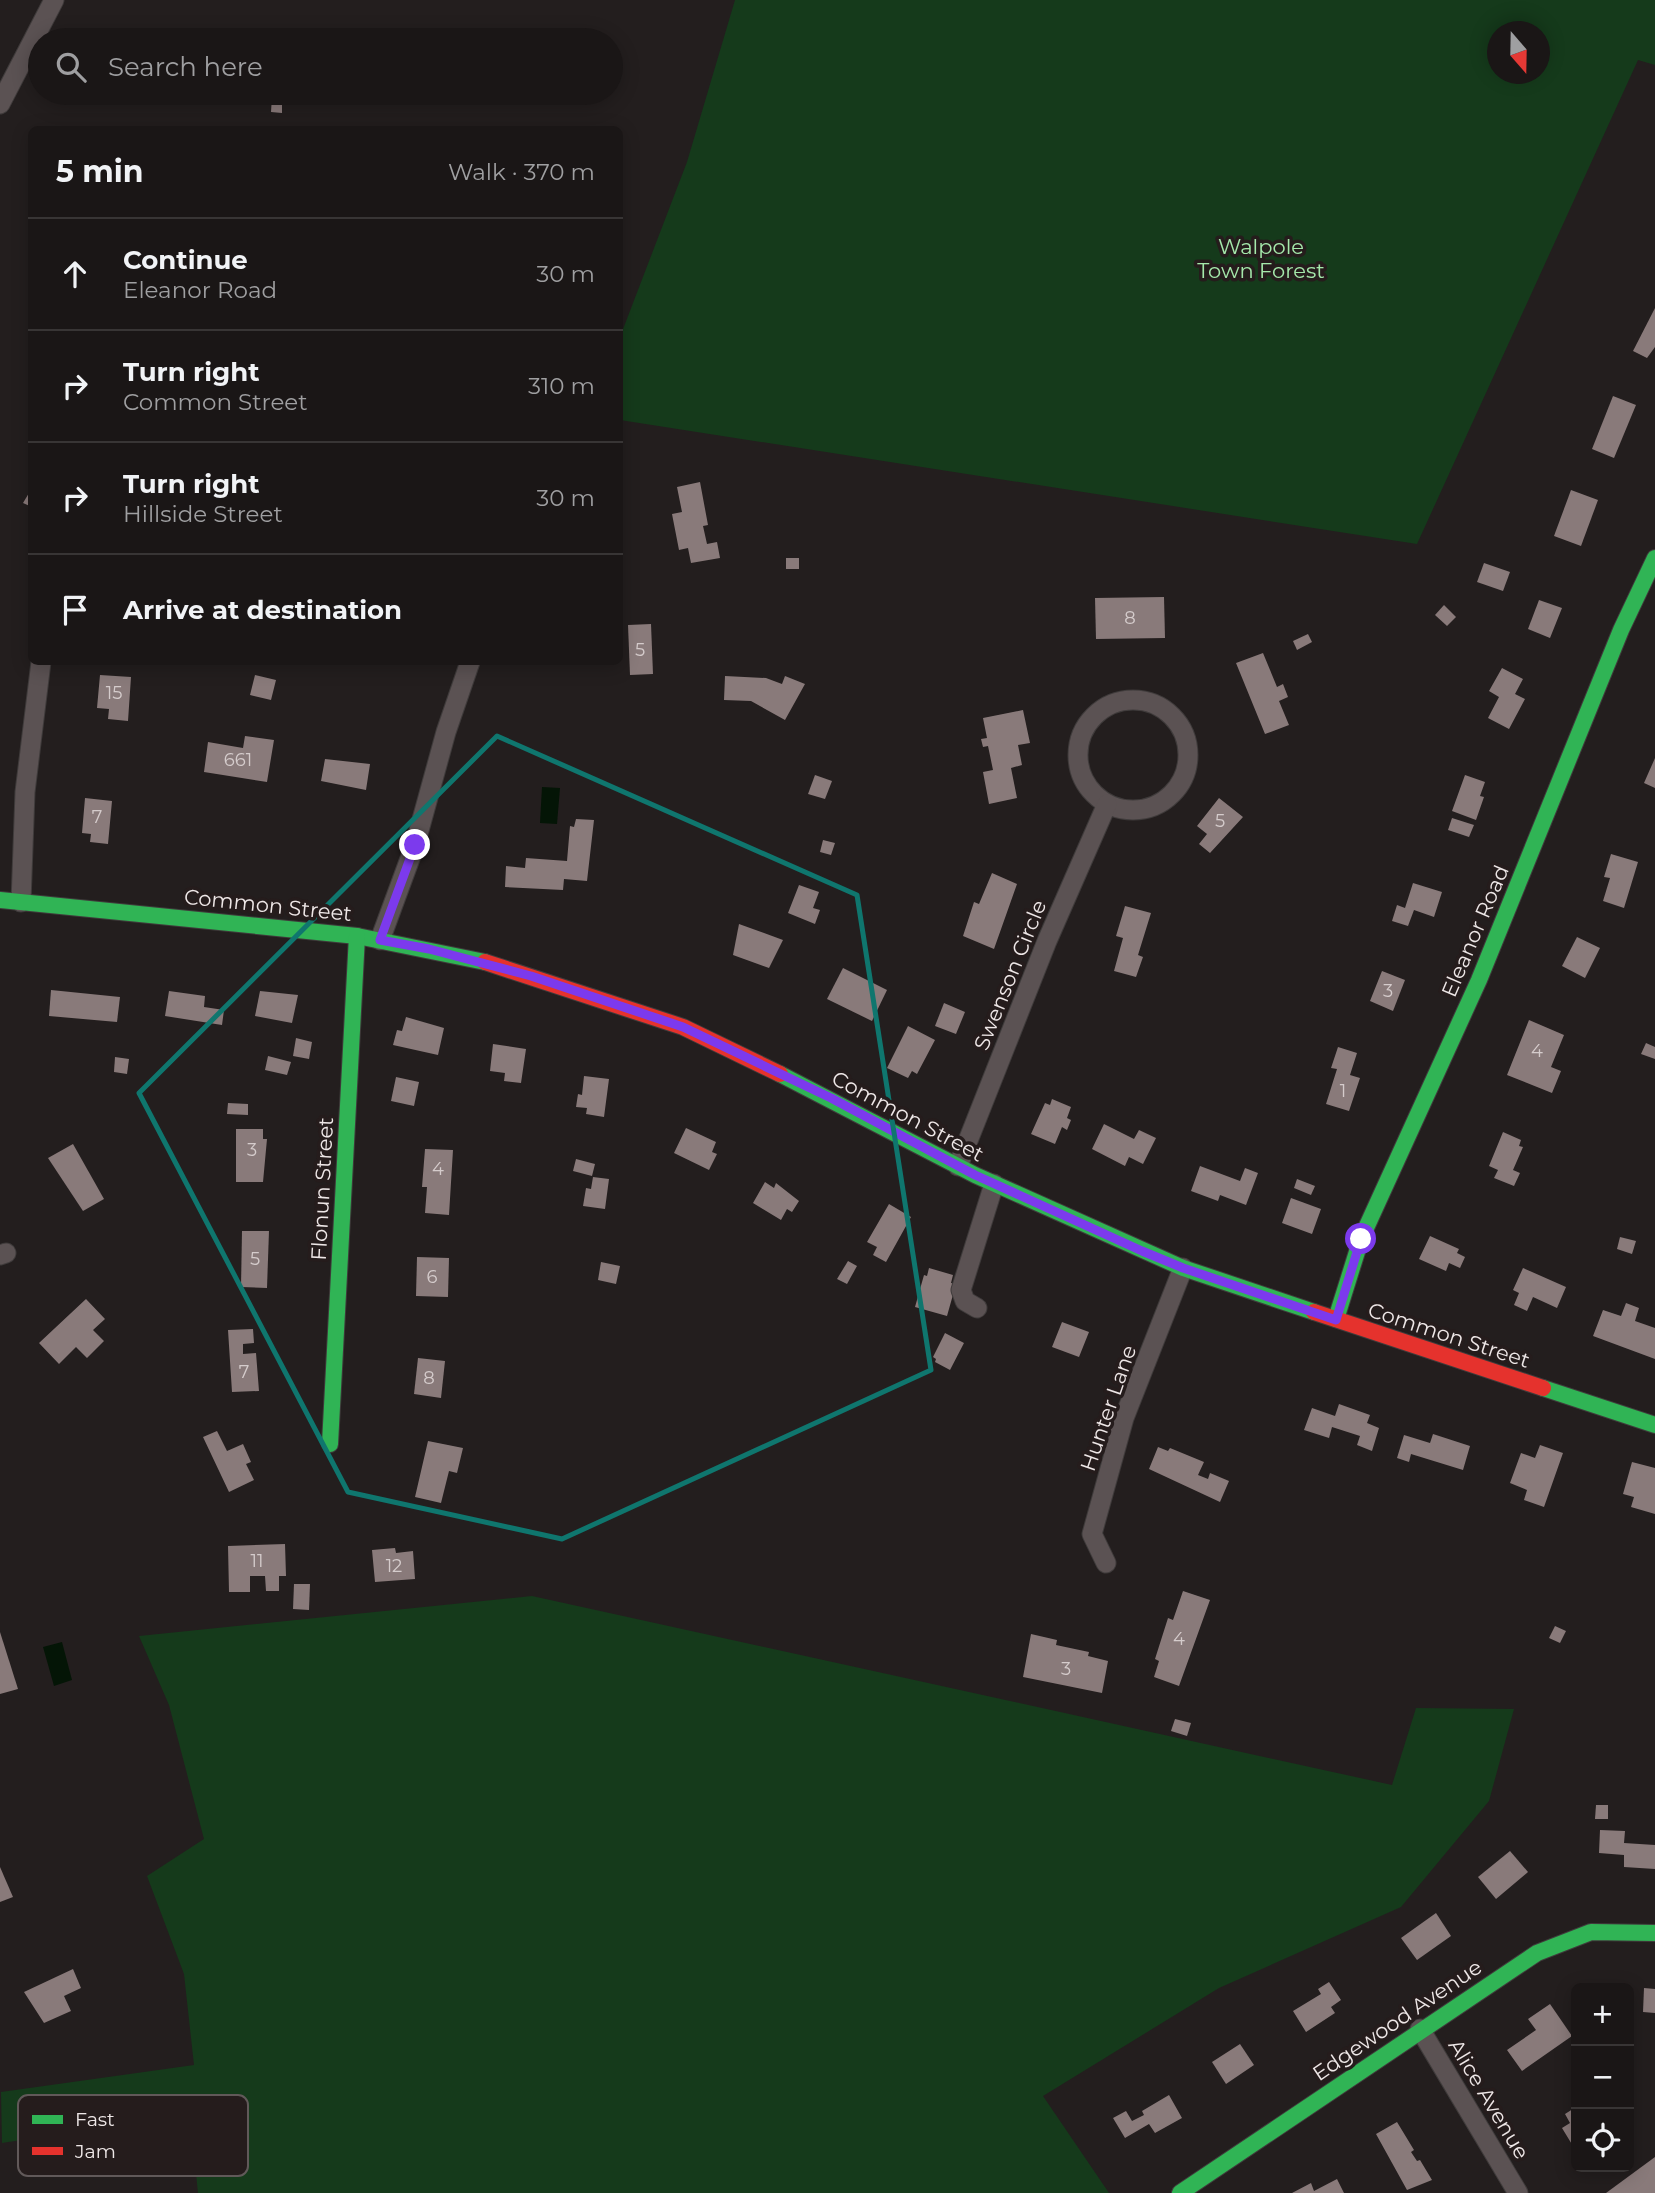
<!DOCTYPE html>
<html lang="en">
<head>
<meta charset="utf-8">
<style>
  body { margin:0; font-family:Montserrat,sans-serif; background:#231f1f; color:#f1f3f6 }
  .controls { position:absolute; right:21px; bottom:21px; display:grid; overflow:hidden; border-radius:10px; box-shadow:0 4px 18px #0003 }
  .controls button { width:63px; height:63px; display:grid; place-items:center; padding:0; border:0; border-bottom:2px solid #383535; background:#1a1616; color:#f1f3f6; font:35px sans-serif }
  .compass { position:absolute; left:1487px; top:21px; width:63px; height:63px; border-radius:50%; background:#1a1616; box-shadow:0 4px 18px #0003; rotate:160deg }
  .stop { position:absolute; width:21px; height:21px; margin:-16px; border:5px solid #7c3aed; border-radius:50%; background:#fff }
  .stop.end { background:#7c3aed; border-color:#fff; box-shadow:0 2px 7px #0008 }
  .list { margin:0; padding:0; list-style:none }
  h2 { display:flex; justify-content:space-between; align-items:center; height:91px; margin:0; padding:0 28px; font-size:30px }
  h2 small { font-size:23px; font-weight:400; color:#9f9fa1 }
  .list li { display:grid; grid-template-columns:46px 1fr auto; gap:21px; align-items:center; box-sizing:border-box; height:112px; padding:0 28px; border-top:2px solid #383535 }
  .list b { display:block; font-size:26px; white-space:nowrap }
  .list p { margin:0; font-size:23px; white-space:nowrap; color:#9f9fa1 }
  .list em { font-size:23px; font-style:normal; color:#9f9fa1 }
  .icon { flex:none; width:38px; height:38px; fill:none; stroke:currentColor; stroke-width:2; stroke-linecap:round; stroke-linejoin:round }
  .map { position:relative; flex:none; width:1655px; height:2193px; overflow:hidden }
  .search { position:absolute; background:#1a1616; box-shadow:0 4px 18px #0003; left:28px; top:28px; width:595px; height:77px; display:flex; align-items:center; gap:18px; box-sizing:border-box; padding:0 24px; border-radius:38px; color:#9f9fa1; font-size:26px }
  .panel { position:absolute; background:#1a1616; box-shadow:0 4px 18px #0003; left:28px; top:126px; width:595px; height:539px; border-radius:10px }
  .map>svg:first-child { display:block }
  .green { fill:#153a1b; fill-rule:evenodd }
  .water { fill:#041506 }
  .building { fill:#897a7a }
  .lines { fill:none; stroke-linecap:round; stroke-linejoin:round }
  .street-casing { stroke:#3f3b3b; stroke-width:21 }
  .fast-casing { stroke:#3f3b3b; stroke-width:18 }
  .jam-casing { stroke:#3f3b3b; stroke-width:18 }
  .street { stroke:#5b5253; stroke-width:19 }
  .fast { stroke:#30b455; stroke-width:16 }
  .jam { stroke:#e5322d; stroke-width:16 }
  .route { stroke:#7c3aed; stroke-width:9 }
  .marked { fill:none; stroke:#0f766e; stroke-width:5; stroke-linejoin:round }
  .labels { text-anchor:middle; dominant-baseline:central; stroke-width:7; stroke-linejoin:round; paint-order:stroke }
  .number-label { font-size:18px; fill:#d5cccc }
  .park-label { font-size:21px; fill:#a5e9ab; stroke:#251c1c }
  .street-label { font-size:21px; fill:#eee7e7; stroke:#251c1c }
  .key { fill:#251c1c; stroke:#615959; stroke-width:2 }
  .key-label { font-size:19px; fill:#eee7e7 }
</style>
</head>
<body>
<div class="map">
<svg width="1655" height="2193" viewBox="0 0 1655 2193">
  <rect width="100%" height="100%" fill="#231e1e"/>
  <g class="green">
    <path d="M735,0H1655V65L1638,60L1417,544L620,420V337L687,162ZM1498,32H1540V74H1498Z"/>
    <polygon points="532,1596 1392,1785 1416,1708 1514,1709 1489,1801 1401,1907 1219,1988 1043,2096 1109,2193 198,2193 190,2114 2,2143 1,2092 194,2065 184,1974 147,1876 204,1839 169,1705 139,1636"/>
  </g>
  <g class="water">
    <polygon points="542,787 560,788 557,824 540,823"/>
    <polygon points="62,1642 72,1680 54,1686 43,1647"/>
  </g>
  <g class="building">
    <polygon points="272,96 282,96 282,113 271,112"/>
    <polygon points="1655,308 1655,347 1647,358 1633,351"/>
    <polygon points="1613,396 1636,405 1614,458 1592,449"/>
    <polygon points="700,482 708,525 703,526 707,544 717,542 720,558 691,563 688,548 679,550 672,514 682,512 677,487"/>
    <polygon points="32,488 32,507 23,503"/>
    <polygon points="1571,490 1598,500 1581,546 1554,536"/>
    <rect x="786" y="558" width="13" height="11"/>
    <polygon points="1484,563 1510,572 1503,591 1477,582"/>
    <polygon points="1164,597 1165,638 1096,639 1095,598"/>
    <polygon points="1539,600 1562,608 1550,638 1528,629"/>
    <polygon points="1444,605 1456,617 1447,626 1435,615"/>
    <polygon points="651,624 653,674 630,675 628,625"/>
    <polygon points="1308,634 1312,642 1297,650 1293,641"/>
    <polygon points="1263,653 1277,687 1283,684 1288,697 1279,701 1289,725 1265,734 1236,663"/>
    <polygon points="1502,668 1523,679 1515,694 1525,699 1509,729 1488,718 1499,697 1489,691"/>
    <polygon points="100,675 131,677 128,721 108,719 109,709 97,708"/>
    <polygon points="255,675 276,680 271,700 250,695"/>
    <polygon points="725,676 766,678 782,684 785,676 805,684 785,720 751,701 724,700"/>
    <polygon points="1023,710 1030,743 1018,745 1022,765 1011,768 1017,798 989,804 983,772 993,770 988,746 983,747 981,739 987,738 983,718"/>
    <polygon points="245,736 274,740 267,782 204,772 208,742 243,748"/>
    <polygon points="1655,758 1655,788 1644,783"/>
    <polygon points="325,759 370,764 366,790 321,781"/>
    <polygon points="815,775 832,781 825,799 808,794"/>
    <polygon points="1465,775 1485,782 1480,796 1484,797 1476,820 1452,811"/>
    <polygon points="85,798 112,801 108,844 90,842 91,834 82,833"/>
    <polygon points="1219,798 1243,817 1210,853 1199,844 1207,834 1197,826"/>
    <polygon points="1452,818 1474,825 1469,837 1448,830"/>
    <polygon points="576,819 594,820 587,881 564,879 563,890 505,887 506,866 525,868 526,858 567,861 570,826 574,827"/>
    <polygon points="823,840 835,843 831,855 820,852"/>
    <polygon points="1611,854 1638,862 1624,908 1603,901 1610,878 1604,877"/>
    <polygon points="992,873 1017,884 994,949 963,936 974,902 979,904"/>
    <polygon points="1413,883 1442,892 1434,917 1414,910 1408,926 1392,921 1397,905 1405,908"/>
    <polygon points="799,885 819,892 813,908 820,910 815,924 788,913"/>
    <polygon points="1125,906 1151,913 1138,955 1143,957 1136,977 1114,971 1123,938 1116,936"/>
    <polygon points="739,924 783,940 769,968 733,955"/>
    <polygon points="1577,937 1600,948 1585,978 1562,966"/>
    <polygon points="843,968 887,990 872,1021 827,999"/>
    <polygon points="1382,971 1405,980 1393,1011 1370,1001"/>
    <polygon points="51,990 120,997 117,1022 49,1016"/>
    <polygon points="169,991 205,996 204,1007 224,1010 222,1025 165,1016"/>
    <polygon points="260,991 298,995 292,1023 255,1016"/>
    <polygon points="944,1003 965,1012 956,1034 935,1026"/>
    <polygon points="406,1017 444,1028 438,1055 393,1045 397,1030 402,1031"/>
    <polygon points="1529,1020 1564,1035 1551,1067 1561,1071 1552,1093 1507,1075"/>
    <polygon points="908,1026 935,1040 917,1074 912,1071 908,1078 887,1068"/>
    <polygon points="296,1038 312,1042 309,1059 293,1056"/>
    <polygon points="1646,1043 1655,1047 1655,1059 1641,1054"/>
    <polygon points="493,1044 526,1049 521,1083 504,1081 505,1073 490,1071"/>
    <polygon points="1338,1047 1357,1053 1350,1075 1360,1078 1349,1111 1326,1104 1337,1069 1331,1068"/>
    <polygon points="268,1056 291,1062 287,1075 265,1070"/>
    <polygon points="115,1057 129,1059 127,1074 114,1072"/>
    <polygon points="584,1076 609,1079 604,1117 586,1114 587,1108 576,1107 578,1094 582,1095"/>
    <polygon points="396,1077 419,1082 414,1106 391,1101"/>
    <polygon points="1052,1099 1071,1107 1067,1118 1071,1120 1067,1130 1062,1127 1055,1144 1031,1134 1045,1103 1050,1105"/>
    <polygon points="228,1103 248,1104 248,1115 227,1114"/>
    <polygon points="1104,1124 1134,1139 1139,1130 1156,1138 1143,1164 1129,1157 1125,1166 1092,1149"/>
    <polygon points="686,1128 716,1142 712,1152 717,1154 709,1170 674,1153"/>
    <polygon points="236,1129 263,1129 263,1139 267,1139 263,1182 236,1182"/>
    <polygon points="1503,1132 1521,1140 1519,1146 1523,1147 1513,1170 1520,1173 1514,1186 1494,1178 1498,1170 1489,1166"/>
    <polygon points="73,1144 104,1199 83,1211 48,1158"/>
    <polygon points="425,1149 453,1150 449,1215 425,1213 427,1187 422,1187"/>
    <polygon points="576,1159 595,1164 592,1176 573,1171"/>
    <polygon points="1200,1166 1240,1181 1245,1168 1258,1173 1246,1205 1220,1195 1218,1201 1191,1191"/>
    <polygon points="593,1177 609,1179 605,1209 583,1206 586,1188 591,1189"/>
    <polygon points="1297,1179 1315,1186 1311,1195 1294,1188"/>
    <polygon points="765,1182 774,1188 776,1183 799,1201 792,1212 787,1209 781,1220 753,1203"/>
    <polygon points="1291,1198 1321,1209 1312,1234 1282,1223"/>
    <polygon points="889,1204 911,1217 886,1262 873,1255 877,1247 867,1242"/>
    <polygon points="242,1231 269,1231 267,1288 241,1287"/>
    <polygon points="1430,1236 1459,1249 1457,1253 1465,1257 1460,1268 1449,1263 1446,1271 1419,1259"/>
    <polygon points="1620,1237 1636,1241 1632,1254 1617,1249"/>
    <polygon points="417,1257 449,1258 448,1297 416,1296"/>
    <polygon points="848,1261 857,1266 847,1284 837,1279"/>
    <polygon points="601,1262 620,1266 616,1284 598,1280"/>
    <polygon points="929,1268 953,1275 951,1283 956,1284 947,1316 915,1307 924,1275 927,1276"/>
    <polygon points="1523,1268 1566,1287 1557,1308 1533,1297 1527,1311 1514,1305 1519,1293 1513,1290"/>
    <polygon points="86,1299 105,1319 93,1330 104,1341 87,1358 76,1347 59,1364 39,1343"/>
    <polygon points="1626,1303 1639,1308 1635,1321 1655,1328 1655,1359 1593,1336 1603,1310 1621,1316"/>
    <polygon points="1062,1322 1089,1332 1079,1357 1052,1347"/>
    <polygon points="253,1329 254,1343 243,1344 243,1354 256,1353 259,1391 232,1392 228,1330"/>
    <polygon points="945,1333 964,1343 950,1370 935,1362 936,1359 933,1357"/>
    <polygon points="418,1358 445,1361 441,1398 414,1394"/>
    <polygon points="1339,1404 1370,1415 1367,1423 1379,1428 1372,1451 1357,1445 1360,1436 1332,1427 1329,1438 1304,1430 1312,1408 1335,1416"/>
    <polygon points="217,1431 227,1451 243,1444 251,1462 246,1464 254,1480 229,1492 203,1437"/>
    <polygon points="1433,1434 1470,1446 1463,1470 1411,1454 1409,1462 1397,1458 1404,1435 1430,1443"/>
    <polygon points="428,1441 463,1448 457,1473 449,1471 441,1503 415,1497"/>
    <polygon points="1540,1445 1563,1453 1544,1507 1524,1500 1527,1490 1510,1483 1521,1453 1535,1458"/>
    <polygon points="1158,1447 1168,1451 1170,1448 1204,1462 1198,1475 1208,1479 1210,1473 1229,1481 1220,1502 1149,1469"/>
    <polygon points="1632,1462 1655,1468 1655,1514 1631,1507 1634,1497 1623,1494"/>
    <polygon points="285,1544 286,1576 279,1576 279,1591 266,1591 265,1576 250,1576 250,1592 229,1592 228,1546"/>
    <polygon points="395,1548 396,1553 413,1551 415,1579 375,1582 372,1550"/>
    <polygon points="294,1584 310,1584 309,1610 293,1609"/>
    <polygon points="1183,1591 1210,1600 1179,1686 1154,1677 1159,1661 1155,1659 1168,1618 1173,1620"/>
    <polygon points="1555,1626 1566,1631 1560,1643 1549,1638"/>
    <polygon points="0,1632 18,1689 0,1694"/>
    <polygon points="1031,1634 1057,1640 1056,1645 1089,1652 1088,1656 1108,1661 1102,1693 1023,1677"/>
    <polygon points="1175,1719 1191,1723 1187,1736 1171,1731"/>
    <polygon points="1596,1805 1608,1805 1608,1819 1595,1819"/>
    <polygon points="1600,1830 1625,1831 1624,1843 1655,1845 1655,1869 1624,1867 1624,1855 1599,1853"/>
    <polygon points="1510,1851 1528,1872 1496,1899 1478,1877"/>
    <polygon points="0,1867 13,1897 0,1902"/>
    <polygon points="1436,1913 1451,1936 1417,1960 1401,1938"/>
    <polygon points="73,1969 81,1988 64,1996 71,2011 44,2023 24,1992"/>
    <polygon points="1329,1982 1341,2000 1331,2007 1335,2013 1306,2032 1293,2011 1321,1994 1318,1989"/>
    <polygon points="1644,1988 1655,1989 1655,2013 1643,2012"/>
    <polygon points="1550,2004 1572,2036 1522,2071 1507,2050 1536,2030 1528,2019"/>
    <polygon points="1240,2044 1254,2065 1226,2084 1212,2062"/>
    <polygon points="1169,2095 1182,2118 1155,2133 1149,2124 1125,2138 1113,2118 1126,2111 1132,2121 1144,2115 1142,2111"/>
    <polygon points="1576,2107 1576,2151 1562,2128 1570,2123 1565,2114"/>
    <polygon points="1397,2122 1414,2150 1411,2152 1417,2161 1420,2160 1432,2180 1407,2190 1376,2134"/>
    <polygon points="1655,2157 1655,2193 1606,2193"/>
    <polygon points="1337,2179 1344,2193 1292,2193 1311,2183 1314,2191"/>
  </g>
  <g class="lines">
    <defs>
      <g id="street">
        <polyline points="0,104 54,0"/>
        <circle cx="1133" cy="755" r="55"/>
        <polyline points="21,902 25,792 41,662"/>
        <polyline points="380,940 415,845 446,732 470,662"/>
        <polyline points="958,1166 1047,941 1107,804"/>
        <polyline points="0,1255 6,1253"/>
        <polyline points="977,1308 965,1301 961,1290 994,1184"/>
        <polyline points="1106,1563 1092,1534 1124,1418 1183,1268"/>
        <polyline points="1420,2029 1518,2193"/>
      </g>
      <g id="fast">
        <polyline points="0,900 357,936 485,962"/>
        <polyline points="780,1074 975,1175 1183,1268 1314,1312"/>
        <polyline points="1336,1319 1361,1239 1479,980 1621,630 1655,558"/>
        <polyline points="1543,1388 1655,1425"/>
        <polyline points="330,1444 357,936"/>
        <polyline points="1180,2193 1537,1953 1591,1932 1655,1933"/>
      </g>
      <g id="jam">
        <polyline points="485,962 683,1027 780,1074"/>
        <polyline points="1314,1312 1543,1388"/>
      </g>
    </defs>
    <use href="#street" class="street-casing"/>
    <use href="#fast" class="fast-casing"/>
    <use href="#jam" class="jam-casing"/>
    <use href="#street" class="street"/>
    <use href="#fast" class="fast"/>
    <use href="#jam" class="jam"/>
  </g>
  <g class="lines">
    <polyline class="route" points="415,845 380,940 429,949 531,976 683,1027 831,1098 975,1175 1142,1251 1183,1268 1336,1320 1361,1239"/>
  </g>
  <path class="marked" d="M497,736L857,895L931,1370L562,1539L348,1492L139,1093Z"/>
  <g class="labels">
    <g class="number-label">
      <text x="1130" y="618">8</text>
      <text x="640" y="650">5</text>
      <text x="114" y="693">15</text>
      <text x="238" y="760">661</text>
      <text x="97" y="817">7</text>
      <text x="1220" y="821">5</text>
      <text x="1388" y="991">3</text>
      <text x="1537" y="1051">4</text>
      <text x="1343" y="1091">1</text>
      <text x="252" y="1150">3</text>
      <text x="438" y="1169">4</text>
      <text x="255" y="1259">5</text>
      <text x="432" y="1277">6</text>
      <text x="244" y="1372">7</text>
      <text x="429" y="1378">8</text>
      <text x="257" y="1561">11</text>
      <text x="394" y="1566">12</text>
      <text x="1179" y="1639">4</text>
      <text x="1066" y="1669">3</text>
    </g>
    <g class="park-label">
      <text x="1261" y="246">Walpole<tspan x="1261" dy="24">Town Forest</tspan></text>
    </g>
    <g class="street-label">
      <text transform="translate(268 905) rotate(6)">Common Street</text>
      <text transform="translate(1475 931) rotate(-67)">Eleanor Road</text>
      <text transform="translate(1010 975) rotate(-68)">Swenson Circle</text>
      <text transform="translate(908 1116) rotate(28)">Common Street</text>
      <text transform="translate(322 1189) rotate(-87)">Flonun Street</text>
      <text transform="translate(1449 1335) rotate(18)">Common Street</text>
      <text transform="translate(1108 1408) rotate(-71)">Hunter Lane</text>
      <text transform="translate(1397 2020) rotate(-34)">Edgewood Avenue</text>
      <text transform="translate(1489 2099) rotate(59)">Alice Avenue</text>
    </g>
  </g>
  <rect x="18" y="2095" width="230" height="81" rx="10" class="key"/>
  <rect x="32" y="2115" width="31" height="9" fill="#30b455"/>
  <rect x="32" y="2147" width="31" height="8" fill="#e5322d"/>
  <g class="key-label">
    <text x="75" y="2126">Fast</text>
    <text x="75" y="2158">Jam</text>
  </g>
</svg>
<div class="controls">
<button>+</button>
<button>−</button>
<button><svg class="icon" aria-label="locate" viewBox="0 0 24 24"><circle cx="12" cy="12" r="6"/><path d="M12 2v4M12 18v4M2 12h4M18 12h4"/></svg></button>
</div>
<svg class="compass" viewBox="-18 -18 36 36"><path d="M0-13l5 13h-10z" fill="#e53935"/><path d="M0 13l5-13h-10z" fill="#9f9fa1"/></svg>
<div class="stop" style="left:1361px;top:1239px"></div>
<div class="stop end" style="left:415px;top:845px"></div>
<div class="search"><svg class="icon" aria-label="search" viewBox="0 0 24 24"><circle cx="10" cy="10" r="6"/><path d="M15 15l6 6"/></svg>Search here</div>
<section class="panel">
<h2>5 min<small>Walk · 370 m</small></h2>
<ul class="list">
<li><svg class="icon" aria-label="ahead" viewBox="0 0 24 24"><path d="M12 20V5M6 11l6-6 6 6"/></svg><div><b>Continue</b><p>Eleanor Road</p></div><em>30 m</em></li>
<li><svg class="icon" aria-label="right" viewBox="0 0 24 24"><path d="M7 20v-9h11M14 6l5 5-5 5"/></svg><div><b>Turn right</b><p>Common Street</p></div><em>310 m</em></li>
<li><svg class="icon" aria-label="right" viewBox="0 0 24 24"><path d="M7 20v-9h11M14 6l5 5-5 5"/></svg><div><b>Turn right</b><p>Hillside Street</p></div><em>30 m</em></li>
<li><svg class="icon" aria-label="arrive" viewBox="0 0 24 24"><path d="M6 21V4h12l-3 4 3 4H6"/></svg><div><b>Arrive at destination</b></div></li>
</ul>
</section>
</div>
</body>
</html>
